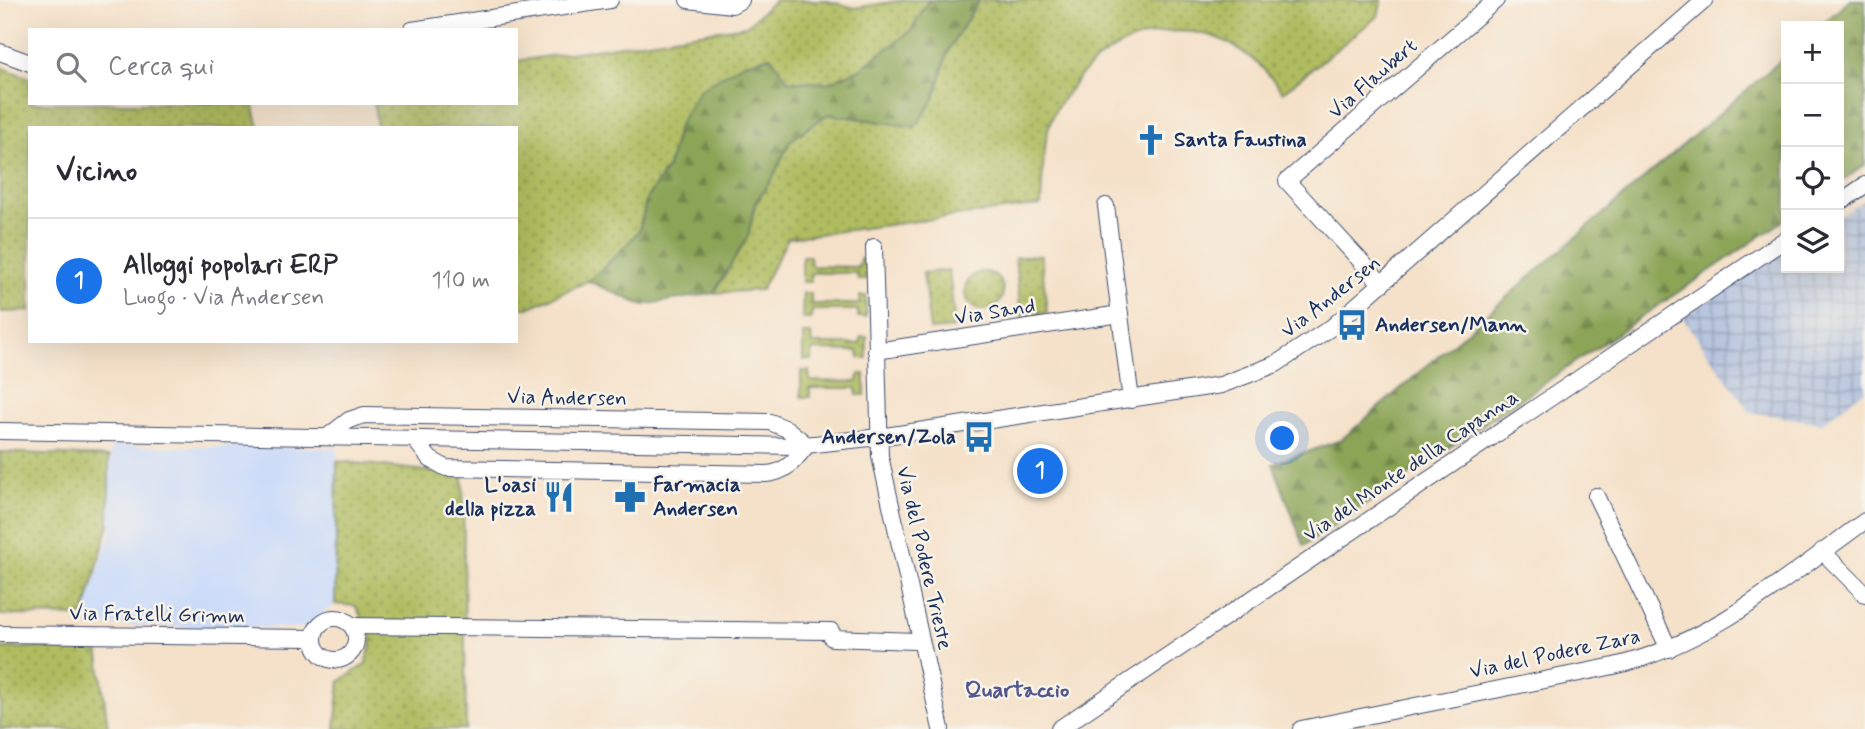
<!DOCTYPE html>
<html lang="it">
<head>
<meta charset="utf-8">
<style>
  body { margin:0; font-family:Mynerve,sans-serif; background:#f7f7f7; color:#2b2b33 }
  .controls { position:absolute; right:21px; top:21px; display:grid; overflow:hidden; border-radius:0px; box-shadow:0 7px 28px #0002 }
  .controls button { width:63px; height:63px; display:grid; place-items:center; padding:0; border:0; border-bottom:2px solid #e1e1e2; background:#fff; color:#2b2b33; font:35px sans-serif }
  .you { position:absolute; left:1283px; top:439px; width:24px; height:24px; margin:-18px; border:5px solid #fff; border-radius:50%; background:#1a73e8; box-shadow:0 0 0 10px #1a73e833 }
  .badge { display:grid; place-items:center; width:46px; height:46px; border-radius:50%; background:#1a73e8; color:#fff; font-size:23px; font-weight:700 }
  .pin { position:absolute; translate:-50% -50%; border:4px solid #fff; box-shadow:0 2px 7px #0006 }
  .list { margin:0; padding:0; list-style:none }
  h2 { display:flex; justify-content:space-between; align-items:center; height:91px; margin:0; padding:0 28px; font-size:30px }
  h2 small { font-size:23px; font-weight:400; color:#7c7c81 }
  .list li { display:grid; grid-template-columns:46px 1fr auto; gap:21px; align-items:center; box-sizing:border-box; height:126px; padding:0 28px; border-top:2px solid #e1e1e2 }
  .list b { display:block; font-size:26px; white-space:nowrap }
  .list p { margin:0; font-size:23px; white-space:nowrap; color:#7c7c81 }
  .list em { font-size:23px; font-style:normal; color:#7c7c81 }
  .icon { flex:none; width:38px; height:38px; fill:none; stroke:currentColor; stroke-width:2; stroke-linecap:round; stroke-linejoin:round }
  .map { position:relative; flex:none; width:1865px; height:729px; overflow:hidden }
  .search { position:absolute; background:#fff; box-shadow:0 7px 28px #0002; left:28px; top:28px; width:490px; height:77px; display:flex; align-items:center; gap:18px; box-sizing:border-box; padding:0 24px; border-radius:0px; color:#7c7c81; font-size:26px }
  .panel { position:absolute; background:#fff; box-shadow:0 7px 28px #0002; left:28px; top:126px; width:490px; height:217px; border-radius:0px }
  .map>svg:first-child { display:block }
  .built { fill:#cbdbf9 }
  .industrial { fill:url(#industrial-grid) }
  .green { fill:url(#green-dots); stroke:#65765e; stroke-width:2 }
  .forest { fill:url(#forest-firs); stroke:#536a5a; stroke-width:2 }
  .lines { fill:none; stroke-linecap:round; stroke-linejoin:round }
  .minor-casing { stroke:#3c4a6e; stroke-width:18 }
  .minor { stroke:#fff; stroke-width:16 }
  .labels { text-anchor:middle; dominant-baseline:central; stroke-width:5; stroke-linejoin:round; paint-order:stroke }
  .street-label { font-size:21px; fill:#1b2f5e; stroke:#f7f3e8 }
  .poi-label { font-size:21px; font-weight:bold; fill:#1b2f5e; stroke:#f7f3e8; text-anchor:start }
  .neighbourhood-label { font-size:23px; font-weight:bold; fill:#53578d; stroke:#f7f3e8 }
</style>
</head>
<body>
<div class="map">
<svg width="1865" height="729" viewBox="0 0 1865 729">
  <defs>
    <pattern id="industrial-grid" width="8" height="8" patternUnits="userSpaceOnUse" patternTransform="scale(1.75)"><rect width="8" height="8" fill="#b7c5de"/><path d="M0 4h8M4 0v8" fill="none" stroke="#94a0b7"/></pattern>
    <pattern id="green-dots" width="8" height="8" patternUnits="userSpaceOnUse" patternTransform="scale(1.75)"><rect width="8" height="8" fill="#afbc5f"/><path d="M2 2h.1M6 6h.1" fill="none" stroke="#8e9952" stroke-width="1.8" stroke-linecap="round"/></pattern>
    <pattern id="forest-firs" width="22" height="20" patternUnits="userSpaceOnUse" patternTransform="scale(1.75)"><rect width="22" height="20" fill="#8ba456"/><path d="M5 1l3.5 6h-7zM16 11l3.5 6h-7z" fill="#71864a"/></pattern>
  </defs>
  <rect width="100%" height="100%" fill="#f7f3e8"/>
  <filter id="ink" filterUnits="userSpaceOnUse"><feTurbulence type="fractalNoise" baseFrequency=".0143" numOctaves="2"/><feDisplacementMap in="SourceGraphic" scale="14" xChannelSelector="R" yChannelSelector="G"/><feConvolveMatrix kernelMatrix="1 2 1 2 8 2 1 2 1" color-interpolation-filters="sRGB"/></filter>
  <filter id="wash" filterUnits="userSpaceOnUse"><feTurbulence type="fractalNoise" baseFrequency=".00686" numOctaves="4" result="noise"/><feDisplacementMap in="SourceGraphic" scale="28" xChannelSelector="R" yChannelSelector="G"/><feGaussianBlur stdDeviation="1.57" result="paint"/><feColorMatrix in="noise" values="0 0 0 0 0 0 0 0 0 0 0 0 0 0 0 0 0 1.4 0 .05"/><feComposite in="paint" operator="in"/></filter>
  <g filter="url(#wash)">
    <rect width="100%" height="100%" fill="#f5e1c9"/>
    <polygon class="built" points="111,446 337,448 335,604 304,628 81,625 111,530 109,523"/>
    <polygon class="industrial" points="1865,200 1865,390 1822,423 1750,412 1682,317 1786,250 1786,268 1839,268 1839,216"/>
    <g class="green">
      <polygon points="775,0 824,0 855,8 904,0 929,0 911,31 860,69 828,83 789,81 679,125 668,167 647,198 639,231 616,256 588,281 528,308 516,308 516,128 377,128 374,103 516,103 516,61 746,26"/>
      <path d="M979,0H1382L1378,16L1283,92C1268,73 1254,57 1232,45C1180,15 1108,37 1074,84C1068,93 1057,104 1053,115C1042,142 1043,176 1041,205L788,238L761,290L714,293L748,236L755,204L773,177L790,141L828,114L915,127L934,99L948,51Z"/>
      <polygon points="0,67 30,78 30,103 253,103 259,128 30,128 30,311 0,312"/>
      <polygon points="1041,255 1047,313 1021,316 1015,258"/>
      <polygon points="802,256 810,256 811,266 859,267 860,259 866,259 866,280 858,280 857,273 811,273 811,282 802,282"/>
      <polygon points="949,270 955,328 930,330 923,273"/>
      <circle cx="984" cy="291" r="19"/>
      <polygon points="803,293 811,293 811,304 860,304 860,296 866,296 866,317 858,317 858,310 812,310 811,319 802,319"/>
      <polygon points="803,334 811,334 812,344 860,344 861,337 867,337 867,358 859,358 858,351 812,350 812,360 803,360"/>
      <polygon points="801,371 809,371 810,381 858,382 859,374 865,374 865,395 857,395 856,388 810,388 810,397 801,397"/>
      <polygon points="0,452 109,457 109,523 84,616 0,615"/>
      <polygon points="337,461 463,475 466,729 335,729 340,681 366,664 372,640 356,606 335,604"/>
      <polygon points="98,647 108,729 0,729 0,648"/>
    </g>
    <g class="forest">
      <polygon points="929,0 979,0 948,51 934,99 915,127 828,114 790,141 773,177 755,204 748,236 714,293 642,305 588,281 616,256 639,231 647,198 668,167 679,125 699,90 742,64 770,56 789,81 828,83 860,69 911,31"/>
      <polygon points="1850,0 1865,0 1865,165 1839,183 1839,26 1820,26"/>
      <polygon points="1786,56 1786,219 1304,546 1273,464 1341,440"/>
    </g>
  </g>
  <g filter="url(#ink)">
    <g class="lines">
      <defs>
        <g id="minor">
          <polyline points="688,0 732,5 741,0"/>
          <polyline points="412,30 610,0"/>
          <polyline points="0,52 30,63"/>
          <polyline points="1839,203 1865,185"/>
          <polyline points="1106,206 1131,400"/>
          <polyline points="874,247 880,456 941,729"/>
          <polyline points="1382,284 1287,181 1496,0"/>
          <polyline points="876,351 1120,314"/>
          <polyline points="0,431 796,446 879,437 1221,385 1276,364 1332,327 1705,0"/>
          <path d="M327,437L349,420L364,415L770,422L787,429L807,445C795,460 786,473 766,474L446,468L430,459L415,440"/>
          <polyline points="1596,496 1669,649"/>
          <polyline points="1822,551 1865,594"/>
          <circle cx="335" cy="639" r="21"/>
          <polyline points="352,626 831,631 832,638 915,641"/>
          <polyline points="0,634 313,638"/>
          <polyline points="1059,729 1786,239"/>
          <path d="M1301,729L1614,666C1710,644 1787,577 1865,521"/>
        </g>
      </defs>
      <use href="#minor" class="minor-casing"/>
      <use href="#minor" class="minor"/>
    </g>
  </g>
  <defs>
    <symbol id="church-bare" viewBox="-9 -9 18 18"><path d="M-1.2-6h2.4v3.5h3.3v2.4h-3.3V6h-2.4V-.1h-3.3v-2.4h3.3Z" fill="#1f6fb2" stroke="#f7f3e8" stroke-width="2.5" paint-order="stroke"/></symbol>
    <symbol id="bus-bare" viewBox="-9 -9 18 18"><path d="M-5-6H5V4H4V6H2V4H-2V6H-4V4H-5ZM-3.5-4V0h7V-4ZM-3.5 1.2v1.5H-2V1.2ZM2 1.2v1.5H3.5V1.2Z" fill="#1f6fb2" stroke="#f7f3e8" stroke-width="2.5" paint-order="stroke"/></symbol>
    <symbol id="restaurant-bare" viewBox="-9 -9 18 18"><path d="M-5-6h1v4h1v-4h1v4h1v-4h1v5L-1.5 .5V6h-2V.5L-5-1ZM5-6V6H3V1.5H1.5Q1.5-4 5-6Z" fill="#1f6fb2" stroke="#f7f3e8" stroke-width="2.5" paint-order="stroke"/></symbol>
    <symbol id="pharmacy-bare" viewBox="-9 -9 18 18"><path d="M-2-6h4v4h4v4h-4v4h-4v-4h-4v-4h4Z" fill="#1f6fb2" stroke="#f7f3e8" stroke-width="2.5" paint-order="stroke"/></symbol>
  </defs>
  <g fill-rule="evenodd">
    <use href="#church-bare" x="1129" y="118" width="44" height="44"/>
    <use href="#bus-bare" x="1330" y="303" width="44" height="44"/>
    <use href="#bus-bare" x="957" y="415" width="44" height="44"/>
    <use href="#restaurant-bare" x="537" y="475" width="44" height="44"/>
    <use href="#pharmacy-bare" x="608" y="475" width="44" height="44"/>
  </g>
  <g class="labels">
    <g class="street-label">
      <text transform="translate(1373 79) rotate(-41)">Via Flaubert</text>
      <text transform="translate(1331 297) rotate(-38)">Via Andersen</text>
      <text transform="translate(995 312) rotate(-9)">Via Sand</text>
      <text transform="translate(567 398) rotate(1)">Via Andersen</text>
      <text transform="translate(1411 466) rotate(-34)">Via del Monte della Capanna</text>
      <text transform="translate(924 558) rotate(77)">Via del Podere Trieste</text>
      <text transform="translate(157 615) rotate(1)">Via Fratelli Grimm</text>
      <text transform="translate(1555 654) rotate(-12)">Via del Podere Zara</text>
    </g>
    <g class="poi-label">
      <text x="1174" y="140">Santa Faustina</text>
      <text x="1375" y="325">Andersen/Mann</text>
      <text x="956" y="437" text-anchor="end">Andersen/Zola</text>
      <text x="536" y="485" text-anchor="end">L'oasi<tspan x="536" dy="24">della pizza</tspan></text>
      <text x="653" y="485">Farmacia<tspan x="653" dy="24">Andersen</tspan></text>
    </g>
    <g class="neighbourhood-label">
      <text x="1017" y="691">Quartaccio</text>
    </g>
  </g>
</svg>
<div class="controls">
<button>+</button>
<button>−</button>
<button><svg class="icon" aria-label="locate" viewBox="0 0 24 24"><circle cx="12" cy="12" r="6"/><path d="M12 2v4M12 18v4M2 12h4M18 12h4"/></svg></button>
<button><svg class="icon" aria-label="layers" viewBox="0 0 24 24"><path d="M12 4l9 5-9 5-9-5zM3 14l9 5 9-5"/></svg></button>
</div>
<div class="you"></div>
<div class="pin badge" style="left:1040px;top:471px">1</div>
<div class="search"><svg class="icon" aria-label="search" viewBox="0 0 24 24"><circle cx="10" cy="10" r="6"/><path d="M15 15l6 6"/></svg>Cerca qui</div>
<section class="panel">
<h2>Vicino<small></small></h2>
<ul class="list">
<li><span class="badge">1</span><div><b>Alloggi popolari ERP</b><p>Luogo · Via Andersen</p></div><em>110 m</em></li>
</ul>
</section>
</div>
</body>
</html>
